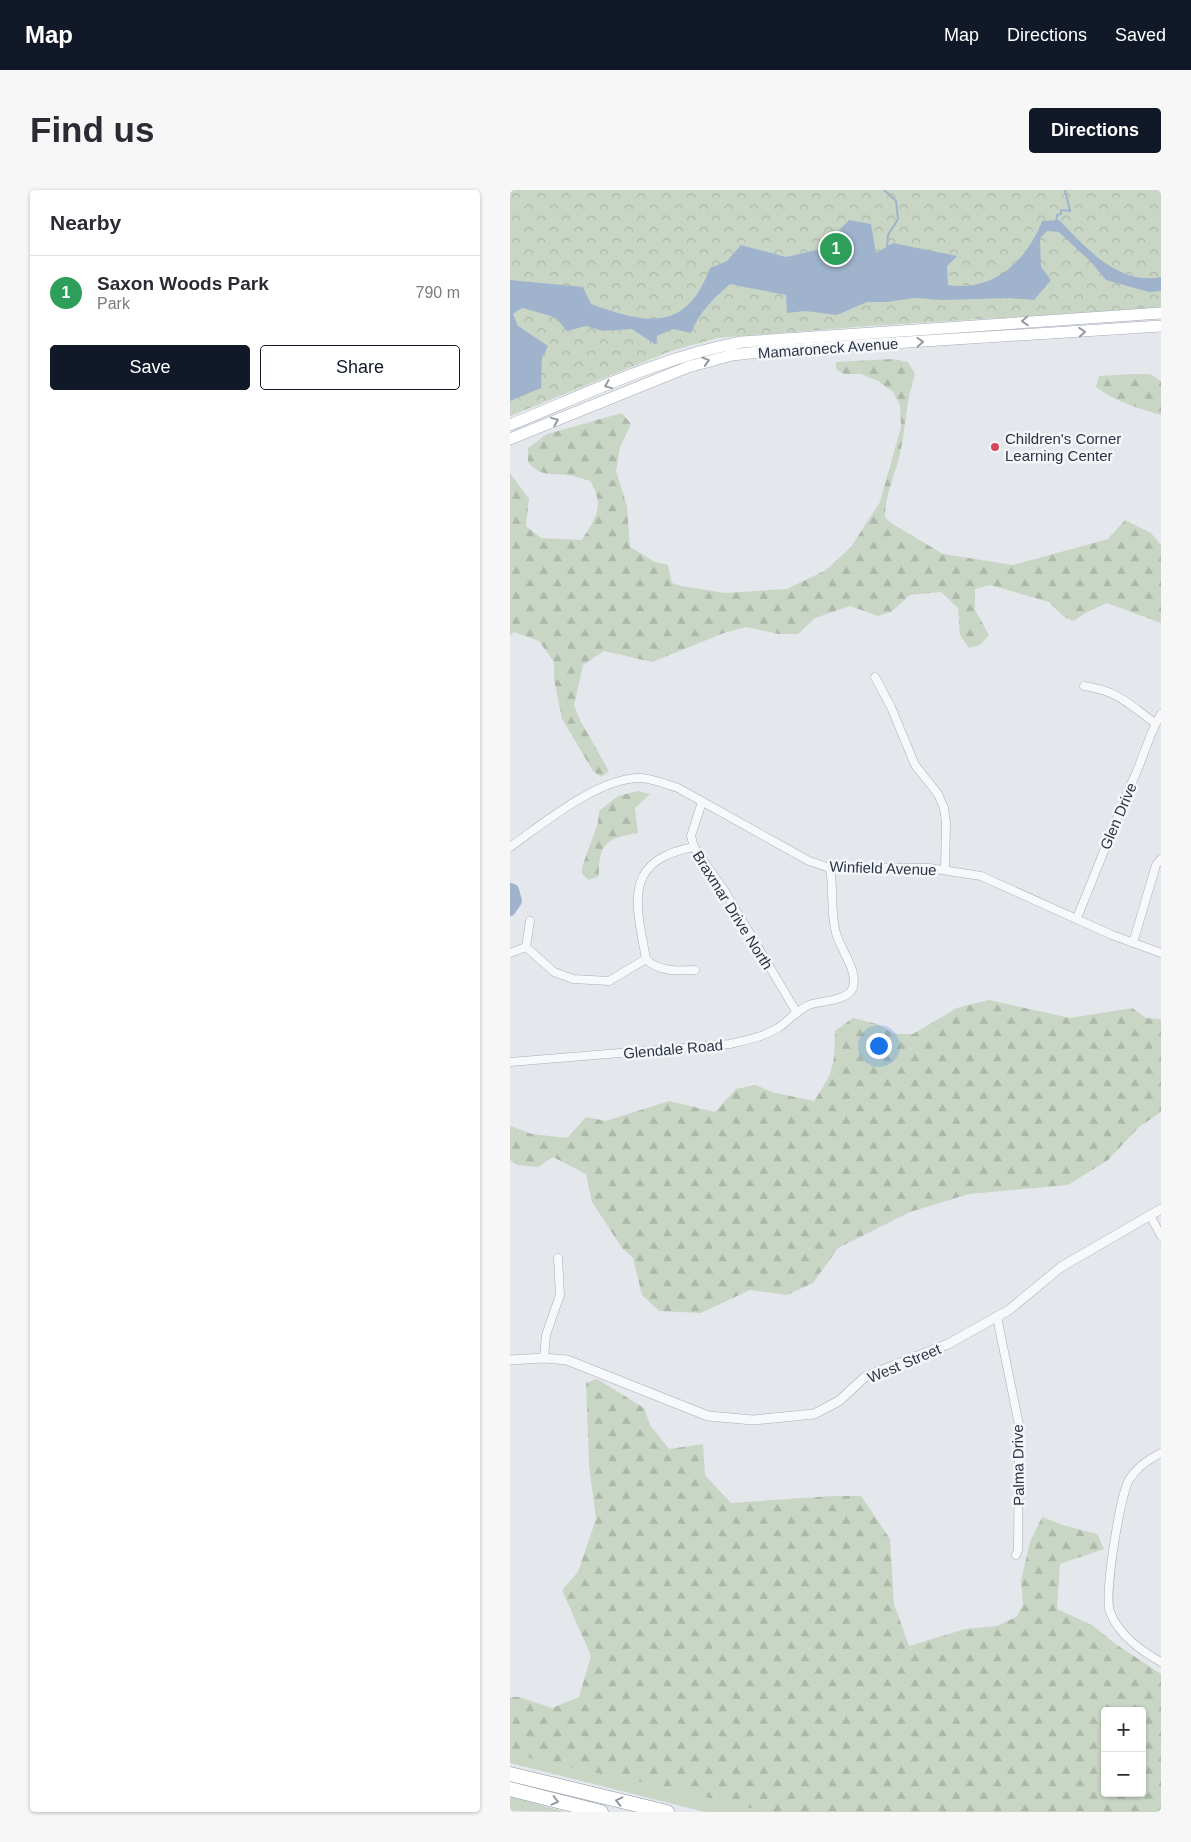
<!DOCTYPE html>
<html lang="en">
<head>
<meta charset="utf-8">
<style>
  body { margin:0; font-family:Helvetica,sans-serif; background:#f7f7f7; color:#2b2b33 }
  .controls { position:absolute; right:15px; bottom:15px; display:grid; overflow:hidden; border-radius:5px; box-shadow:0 1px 4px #0004 }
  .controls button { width:45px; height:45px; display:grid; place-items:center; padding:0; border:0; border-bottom:1px solid #e1e1e2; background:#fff; color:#2b2b33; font:25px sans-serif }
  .you { position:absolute; left:368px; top:855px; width:18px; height:18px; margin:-12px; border:4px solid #fff; border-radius:50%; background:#1a73e8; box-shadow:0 0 0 8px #1a73e833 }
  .badge { display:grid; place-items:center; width:32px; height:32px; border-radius:50%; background:#111827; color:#fff; font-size:16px; font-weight:700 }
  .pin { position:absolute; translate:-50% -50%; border:2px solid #fff; box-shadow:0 1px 5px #0006 }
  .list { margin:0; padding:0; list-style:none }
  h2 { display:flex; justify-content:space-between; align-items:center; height:65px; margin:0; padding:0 20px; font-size:21px }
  h2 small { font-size:16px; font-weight:400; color:#7c7c81 }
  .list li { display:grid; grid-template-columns:32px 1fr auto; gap:15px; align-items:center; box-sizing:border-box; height:75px; padding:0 20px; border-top:1px solid #e1e1e2 }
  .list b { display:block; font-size:19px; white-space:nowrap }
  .list p { margin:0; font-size:16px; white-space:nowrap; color:#7c7c81 }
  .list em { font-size:16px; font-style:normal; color:#7c7c81 }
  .actions { display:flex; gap:10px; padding:15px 20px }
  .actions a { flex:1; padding:11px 0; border:1px solid #111827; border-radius:5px; text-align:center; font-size:18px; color:#111827 }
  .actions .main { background:#111827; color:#fff }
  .map { position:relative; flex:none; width:651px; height:1622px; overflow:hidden; border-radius:5px }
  header { display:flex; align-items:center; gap:30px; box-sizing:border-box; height:70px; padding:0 25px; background:#111827; color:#fff }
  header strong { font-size:24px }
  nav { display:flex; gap:28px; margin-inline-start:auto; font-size:18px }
  .intro { display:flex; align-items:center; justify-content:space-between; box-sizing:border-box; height:120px; padding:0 30px }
  h1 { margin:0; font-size:35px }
  .button { padding:12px 22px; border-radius:5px; background:#111827; color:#fff; font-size:18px; font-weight:700 }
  main { display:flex; gap:30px; padding:0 30px }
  aside { flex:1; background:#fff; border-radius:5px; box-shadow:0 1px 4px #0004 }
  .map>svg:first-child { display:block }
  .grass { fill:#c9d6c5 }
  .forest { fill:url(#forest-firs); fill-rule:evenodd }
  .park { fill:url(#park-crowns) }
  .water { fill:#9fb4cc }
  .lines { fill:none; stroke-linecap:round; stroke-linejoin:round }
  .stream { stroke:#9fb4cc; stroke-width:2 }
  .river { stroke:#9fb4cc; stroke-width:12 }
  .minor-casing { stroke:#a9aeb7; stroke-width:9 }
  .tertiary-casing { stroke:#a9aeb7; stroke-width:10 }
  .primary-casing { stroke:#a3abb8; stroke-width:12 }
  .motorway-casing { stroke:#8b94a3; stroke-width:15 }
  .minor { stroke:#f7f8fa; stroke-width:8 }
  .tertiary { stroke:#f7f8fa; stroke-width:9 }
  .primary { stroke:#fff; stroke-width:11 }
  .motorway { stroke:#fff; stroke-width:14 }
  .oneway { stroke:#959aa2 }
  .poi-dot { fill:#d1495b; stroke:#f4f6f9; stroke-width:2 }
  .labels { text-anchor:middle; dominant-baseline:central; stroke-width:5; stroke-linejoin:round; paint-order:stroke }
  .street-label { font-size:15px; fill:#2b3445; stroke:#f4f6f9 }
  .poi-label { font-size:15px; fill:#2b3445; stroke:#f4f6f9; text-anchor:start }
</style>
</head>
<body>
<header>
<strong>Map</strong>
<nav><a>Map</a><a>Directions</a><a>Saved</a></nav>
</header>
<div class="intro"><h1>Find us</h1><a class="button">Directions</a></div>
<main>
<aside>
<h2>Nearby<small></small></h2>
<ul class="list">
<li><span class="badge" style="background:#2e9e5b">1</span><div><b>Saxon Woods Park</b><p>Park</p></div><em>790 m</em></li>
</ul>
<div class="actions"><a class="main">Save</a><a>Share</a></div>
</aside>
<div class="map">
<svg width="651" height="1622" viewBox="0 0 651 1622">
  <defs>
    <pattern id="forest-firs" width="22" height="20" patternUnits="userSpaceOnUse" patternTransform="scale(1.25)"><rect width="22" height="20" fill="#c9d6c5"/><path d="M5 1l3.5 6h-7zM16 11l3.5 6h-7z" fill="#adb8ab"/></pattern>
    <pattern id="park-crowns" width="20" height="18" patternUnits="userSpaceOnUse" patternTransform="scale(1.25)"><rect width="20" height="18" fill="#c9d6c5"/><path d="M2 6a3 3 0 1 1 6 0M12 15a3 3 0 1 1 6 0" fill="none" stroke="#adb8ab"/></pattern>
  </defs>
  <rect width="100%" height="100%" fill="#e4e7ec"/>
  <g class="grass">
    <polygon points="0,1562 41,1574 151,1596 256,1622 195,1622 0,1573"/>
    <polygon points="0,1606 55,1622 0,1621"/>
  </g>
  <g class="forest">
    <path d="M382,169L398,172L405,184C396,210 396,237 390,264C385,285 375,305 375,327L381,333L433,364L503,375L598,349L615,330L641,343L651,355V433L597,413L575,423L564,431L554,427L539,412L480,395L465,399V420L479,445L470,455L459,458L450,445L448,418L431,402L400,405L381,422L368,426L340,416L305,428L288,444H269L236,437L214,443L142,472L94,461L73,475L64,515L70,530L99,581L91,587L83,581L52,529L44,489V472L29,451L4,442L0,446V283L19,309L16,336L31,348L72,350C86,327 95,316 80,291C73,289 65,286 57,285C40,283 30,287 18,272V258L37,244L112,223L121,234L110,257L106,281L117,316L120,357L145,372L158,375L162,393L171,396L215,403L277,399L316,380L341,357L370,312L391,237L390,215L383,202L368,191L351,184H334L326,179V172Z"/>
    <path d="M620,184H640L651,191V225C628,218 606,212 586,197L589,186Z"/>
    <path d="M128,601L140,604L125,618L128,643C97,648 88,654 89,686L79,690L72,684V677L88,633L89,621L108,606Z"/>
    <path d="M479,810L560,828L622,818L636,828L651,829V922L629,937L598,970L558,995L459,1004L400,1022L328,1058L303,1093L277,1105L240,1100L191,1123L149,1121L132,1105L123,1068L112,1058L82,1012L76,984L43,967L28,977L7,975L0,970V936L22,944L57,948L76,927L96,931L159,911L205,922L226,899L246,895L262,902L304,911C323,884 325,874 325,841L343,828L367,834L385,844H403L447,818Z"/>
    <path d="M87,1189L134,1218L140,1235L159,1259L193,1254L195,1285L221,1313L323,1306H351L380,1349L384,1414L399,1456L455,1439L487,1436L506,1427L513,1415L511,1391L520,1352L532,1327L556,1336L587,1344L594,1359L550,1374L547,1419L582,1435L607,1455L651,1484V1622H256L151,1596L41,1574L0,1562V1507H9L42,1518L69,1507L81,1466L52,1400L68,1382L86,1329L79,1275L76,1193ZM595,1521H632V1603H595Z"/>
  </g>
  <polygon class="park" points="0,0 651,0 651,118 359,136 207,148 161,161 0,226"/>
  <path class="water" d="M339,30L361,34L366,63L383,53L447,66L437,76L438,95C483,102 517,71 532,31L549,30C576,58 609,96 651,87V101L639,102L596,90L581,72L549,42L537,41L530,48L531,77L541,90L524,110L499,108L433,110L404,108L377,112H357L327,125L295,121L277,123L276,105L220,94C204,108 189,122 181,143L163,139L147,146L146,155L122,139L93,141L76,136L57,141L35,115L17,114L3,124L8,136L38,156L32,168L31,198L0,211V90L73,97L81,114C136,134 176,143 200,78L217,71L231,55L276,67L311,59Z"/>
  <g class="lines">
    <g class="stream">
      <polyline points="374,0 386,11 388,29 378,45 377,59"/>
      <polyline points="546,33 547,25 551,24 551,20 560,21 555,0"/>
    </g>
    <g class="river">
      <polyline points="0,108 55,124"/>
      <polyline points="0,699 3,700 6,711 0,720"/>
    </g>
    <defs>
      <g id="minor">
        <polyline points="365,487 381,517 405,575 428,604 434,618 436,633 435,680"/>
        <path d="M574,496C609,501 618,514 645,533"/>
        <polyline points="192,612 181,646 184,657 214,700 287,823"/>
        <path d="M0,657C34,633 89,587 131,588C144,589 156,594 168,598L299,671L320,678H419L471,686L602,745L651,763"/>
        <path d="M567,728L621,594C633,571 638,545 651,524"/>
        <polyline points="623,753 646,675 651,669"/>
        <polyline points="16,757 20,731"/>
        <path d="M0,763L16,757L44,782L63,789L99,791L136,769C126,714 112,670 184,657"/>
        <path d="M136,769C148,782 169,781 185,780"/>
        <path d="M0,872L220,854C237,850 253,847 268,838C279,831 288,818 302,814C313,811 340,810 343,797C348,780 330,759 326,743C320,722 324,700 320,678"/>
        <polyline points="640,1025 651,1046"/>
        <polyline points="487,1127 509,1235 508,1360 506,1365"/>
        <polyline points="34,1168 36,1145 50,1105 48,1068"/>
        <path d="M651,1263C639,1269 626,1278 619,1290C610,1305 594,1405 600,1422C609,1445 630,1460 651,1472"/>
      </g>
      <polyline id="tertiary" points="0,1170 34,1168 57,1170 198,1226 243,1230 304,1224 329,1211 355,1187 438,1154 499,1120 551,1077 651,1019"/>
      <g id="primary">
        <path d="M0,235C76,204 151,167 232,152L651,123"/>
        <polyline points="0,249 178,177 222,165 257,161 651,136"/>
      </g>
      <g id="motorway">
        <polyline points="0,1584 157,1622"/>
        <polyline points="0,1599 91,1622"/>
      </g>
    </defs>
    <use href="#minor" class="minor-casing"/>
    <use href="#tertiary" class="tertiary-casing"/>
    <use href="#primary" class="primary-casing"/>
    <use href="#motorway" class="motorway-casing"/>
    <use href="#minor" class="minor"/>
    <use href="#tertiary" class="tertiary"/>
    <use href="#primary" class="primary"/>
    <use href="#motorway" class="motorway"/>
  </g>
  <defs><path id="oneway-chevron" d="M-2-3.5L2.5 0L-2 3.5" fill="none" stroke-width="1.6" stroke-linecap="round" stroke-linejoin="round" transform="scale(1.25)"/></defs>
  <g class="oneway">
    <use href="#oneway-chevron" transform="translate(515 131) rotate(177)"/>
    <use href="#oneway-chevron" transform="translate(572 142) rotate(-4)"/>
    <use href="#oneway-chevron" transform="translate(410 152) rotate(-3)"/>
    <use href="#oneway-chevron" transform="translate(196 171) rotate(-16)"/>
    <use href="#oneway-chevron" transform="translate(98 195) rotate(158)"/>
    <use href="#oneway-chevron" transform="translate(45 231) rotate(-22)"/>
    <use href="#oneway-chevron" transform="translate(45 1611) rotate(14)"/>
    <use href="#oneway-chevron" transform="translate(109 1611) rotate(-167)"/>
  </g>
  <circle class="poi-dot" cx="485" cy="257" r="5"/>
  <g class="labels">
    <g class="street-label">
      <text transform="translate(318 158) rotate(-4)">Mamaroneck Avenue</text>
      <text transform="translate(608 626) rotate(-67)">Glen Drive</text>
      <text transform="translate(373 678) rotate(2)">Winfield Avenue</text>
      <text transform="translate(223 720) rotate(58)">Braxmar Drive North</text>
      <text transform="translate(163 859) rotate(-5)">Glendale Road</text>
      <text transform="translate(394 1173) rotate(-23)">West Street</text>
      <text transform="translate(508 1275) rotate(-91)">Palma Drive</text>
    </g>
    <g class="poi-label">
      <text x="495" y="248">Children's Corner<tspan x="495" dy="17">Learning Center</tspan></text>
    </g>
  </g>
</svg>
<div class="controls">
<button>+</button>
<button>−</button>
</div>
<div class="you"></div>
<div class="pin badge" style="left:326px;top:59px;background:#2e9e5b">1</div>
</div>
</main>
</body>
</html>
